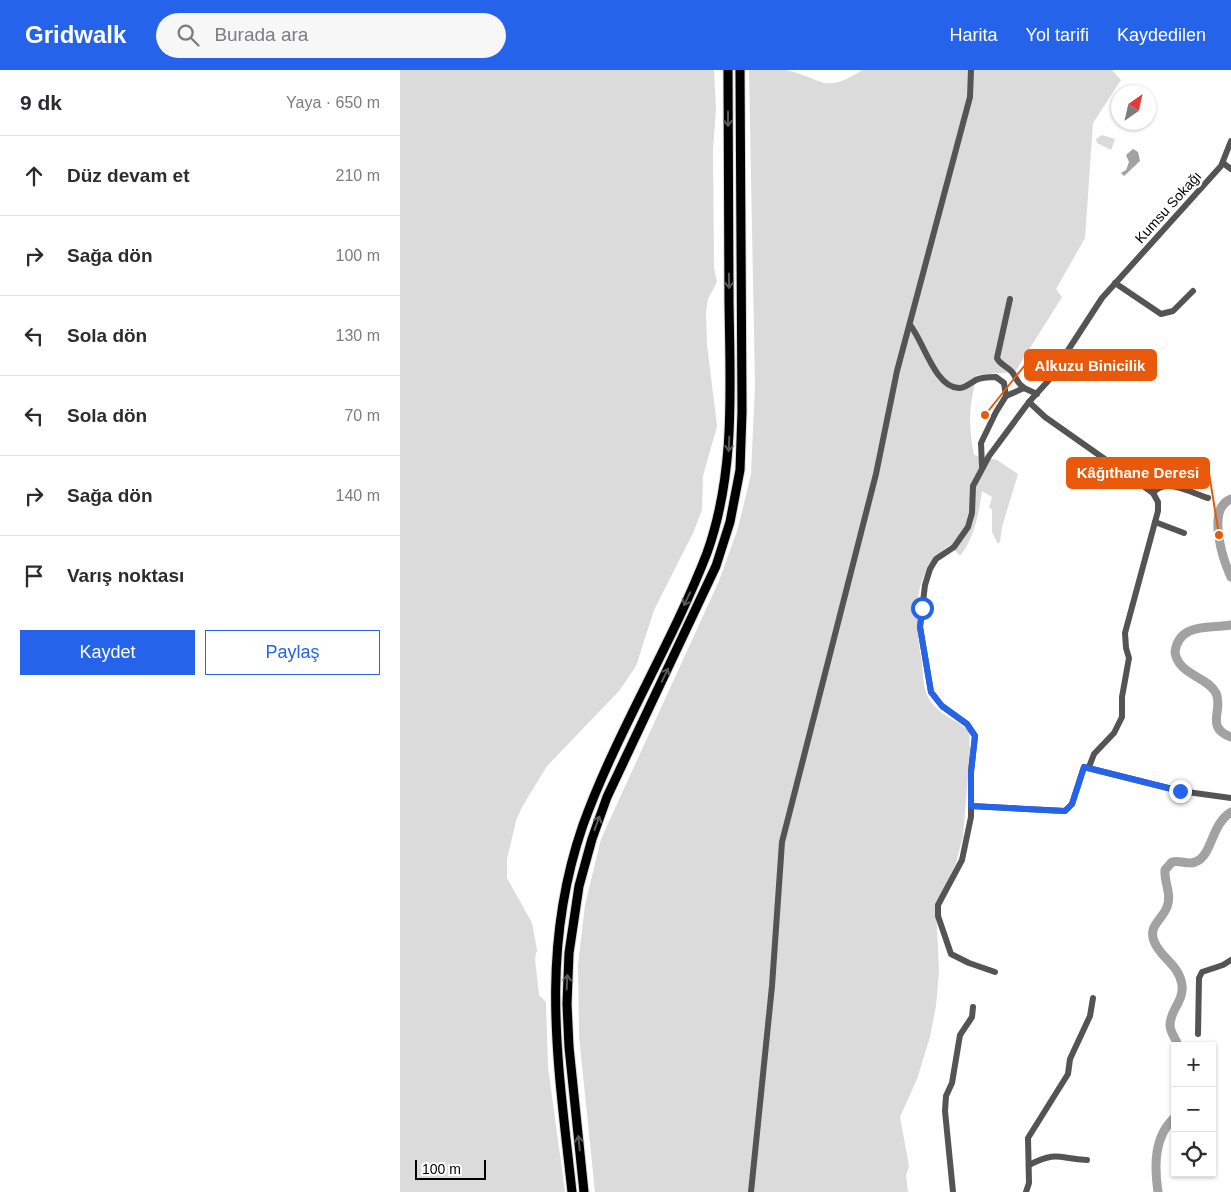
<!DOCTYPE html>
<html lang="tr">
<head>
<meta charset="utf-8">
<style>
  body { margin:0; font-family:Arial,sans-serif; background:#f7f7f7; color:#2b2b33 }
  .controls { position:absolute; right:15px; bottom:15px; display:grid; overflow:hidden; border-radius:0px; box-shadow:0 1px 4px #0004 }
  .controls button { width:45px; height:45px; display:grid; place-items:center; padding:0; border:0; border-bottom:1px solid #e1e1e2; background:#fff; color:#2b2b33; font:25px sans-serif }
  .compass { position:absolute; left:711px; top:15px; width:45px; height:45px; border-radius:50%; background:#fff; box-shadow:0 1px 4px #0004; rotate:34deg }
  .scale { position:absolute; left:15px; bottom:12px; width:71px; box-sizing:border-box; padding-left:5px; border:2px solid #000; border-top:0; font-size:14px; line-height:18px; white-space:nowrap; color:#000; -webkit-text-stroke:4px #fff; paint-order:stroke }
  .stop { position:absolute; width:15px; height:15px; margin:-11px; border:4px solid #2563eb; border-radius:50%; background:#fff }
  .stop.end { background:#2563eb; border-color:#fff; box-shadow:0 1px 5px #0008 }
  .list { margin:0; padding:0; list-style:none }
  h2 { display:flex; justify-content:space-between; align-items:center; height:65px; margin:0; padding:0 20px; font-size:21px }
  h2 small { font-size:16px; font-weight:400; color:#7c7c81 }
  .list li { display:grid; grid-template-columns:32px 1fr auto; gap:15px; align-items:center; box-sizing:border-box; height:80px; padding:0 20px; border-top:1px solid #e1e1e2 }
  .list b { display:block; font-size:19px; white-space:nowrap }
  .list em { font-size:16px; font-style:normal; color:#7c7c81 }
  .actions { display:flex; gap:10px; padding:15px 20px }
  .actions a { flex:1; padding:11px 0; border:1px solid #2563eb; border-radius:0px; text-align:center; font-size:18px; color:#2563eb }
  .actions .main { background:#2563eb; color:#fff }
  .icon { flex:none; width:28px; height:28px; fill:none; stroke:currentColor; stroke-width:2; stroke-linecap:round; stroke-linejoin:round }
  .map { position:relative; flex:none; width:831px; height:1122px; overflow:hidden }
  header { display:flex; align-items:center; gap:30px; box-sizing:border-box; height:70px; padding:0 25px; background:#2563eb; color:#fff }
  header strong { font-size:24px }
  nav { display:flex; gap:28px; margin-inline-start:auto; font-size:18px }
  .search { width:350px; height:45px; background:#f7f7f7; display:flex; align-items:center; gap:12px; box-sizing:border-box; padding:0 18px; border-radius:28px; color:#7c7c81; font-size:19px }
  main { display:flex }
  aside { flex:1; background:#fff }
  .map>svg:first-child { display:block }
  .green { fill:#dbdbdb }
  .water { fill:#a2a2a2 }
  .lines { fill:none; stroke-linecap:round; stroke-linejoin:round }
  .river { stroke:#a2a2a2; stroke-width:9 }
  .highway-casing { stroke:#dbdbdb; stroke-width:11 }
  .minor { stroke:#545454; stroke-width:6 }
  .highway { stroke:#000; stroke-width:9 }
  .oneway { stroke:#595959 }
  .route { stroke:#2563eb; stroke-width:6 }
  .labels { text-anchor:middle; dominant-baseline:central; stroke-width:5; stroke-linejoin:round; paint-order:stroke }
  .street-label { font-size:14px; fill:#000; stroke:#fff }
  .leader { fill:none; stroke:#e8590c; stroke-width:2 }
  .callout-dot { fill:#e8590c; stroke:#fff; stroke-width:2 }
  .callout { fill:#e8590c; stroke:#e8590c; stroke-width:2 }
  .callout-label { font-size:15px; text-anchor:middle; font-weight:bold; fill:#fff }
</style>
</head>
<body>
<header>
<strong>Gridwalk</strong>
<div class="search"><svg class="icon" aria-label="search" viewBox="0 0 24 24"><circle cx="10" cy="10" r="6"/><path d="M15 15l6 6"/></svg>Burada ara</div>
<nav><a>Harita</a><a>Yol tarifi</a><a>Kaydedilen</a></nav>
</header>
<main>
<aside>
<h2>9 dk<small>Yaya · 650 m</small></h2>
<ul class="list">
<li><svg class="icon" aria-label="ahead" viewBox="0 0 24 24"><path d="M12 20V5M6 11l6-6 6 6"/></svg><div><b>Düz devam et</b></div><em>210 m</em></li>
<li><svg class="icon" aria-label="right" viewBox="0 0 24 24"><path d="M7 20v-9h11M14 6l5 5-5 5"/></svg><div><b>Sağa dön</b></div><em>100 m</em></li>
<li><svg class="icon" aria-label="left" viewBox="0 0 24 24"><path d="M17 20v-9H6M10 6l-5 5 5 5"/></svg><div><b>Sola dön</b></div><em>130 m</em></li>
<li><svg class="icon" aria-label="left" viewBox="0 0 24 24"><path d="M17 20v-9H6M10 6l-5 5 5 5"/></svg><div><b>Sola dön</b></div><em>70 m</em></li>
<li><svg class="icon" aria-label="right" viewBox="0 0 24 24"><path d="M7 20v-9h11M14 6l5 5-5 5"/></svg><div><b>Sağa dön</b></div><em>140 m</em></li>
<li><svg class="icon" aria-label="arrive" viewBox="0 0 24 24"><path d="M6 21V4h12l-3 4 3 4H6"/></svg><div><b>Varış noktası</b></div></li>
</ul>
<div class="actions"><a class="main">Kaydet</a><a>Paylaş</a></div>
</aside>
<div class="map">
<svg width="831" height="1122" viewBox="0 0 831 1122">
  <rect width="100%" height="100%" fill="#fff"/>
  <g class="green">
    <polygon points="0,0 314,0 316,39 313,80 314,198 317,212 308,229 306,243 307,275 317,356 303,406 302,440 293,463 254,540 236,596 219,621 147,696 122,737 116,751 107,789 107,808 132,853 137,880 135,889 139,925 146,932 148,997 165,1122 0,1122"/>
    <path d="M349,0C360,0 374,0 385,0C422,7 423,26 462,0H712L721,10L693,53L685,168L656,219L662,227L615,302L577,305C569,337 568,352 574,385L597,390L618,404L602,457L600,472L598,474L592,462V439L589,438L592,427L582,421C579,444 574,468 560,486L550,475C510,502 514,550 522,593C523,603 523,618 528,627C537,644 555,649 569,661L570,683L563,767L556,793L536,836L539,902L536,936L530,967L517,1009L500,1047L509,1096L506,1106L508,1122H195L179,966L178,895L185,835L201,769L319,511L338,458L351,404L355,315Z"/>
    <polygon points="702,65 715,69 711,80 697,73 696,69"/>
  </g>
  <polygon class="water" points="733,79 738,82 740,91 724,106 721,103 726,100 729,92 726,85"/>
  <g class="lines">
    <g class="river">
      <path d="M831,429C806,438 823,490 831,507"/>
      <path d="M831,555C810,559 779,552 775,582C778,605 807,606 816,623C824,640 804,657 831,667"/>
      <path d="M778,976C776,968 770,963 770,955C770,940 784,931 782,915C779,894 760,888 754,871C748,856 762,850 767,837C772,824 764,813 765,800L772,792C780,790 788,795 795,792C812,787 811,754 831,742"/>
      <path d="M758,1122C754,1095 754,1066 775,1047"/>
    </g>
    <defs>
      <g id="highway">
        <path d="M172,1122C158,993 139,882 183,755C217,661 271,576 307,483C336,402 330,316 329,231C328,154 328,77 328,0"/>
        <polyline points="184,1122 169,977 167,934 169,883 179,816 192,769 207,727 316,496 330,452 340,400 342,342 340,0"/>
      </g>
    </defs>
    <use href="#highway" class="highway-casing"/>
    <g class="minor">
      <polyline points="823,93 831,99"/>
      <polyline points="715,213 761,244 773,241 793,221"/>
      <path d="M610,229L597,288C600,295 607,296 612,302C617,308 616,312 624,318"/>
      <path d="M510,255C523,270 535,318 559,318C566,318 570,313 576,310C582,307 589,307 596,307L604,313L606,326"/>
      <polyline points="629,332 645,347 753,423 758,432 758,441 725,563 726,578 729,588 722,627 722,647 714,663 694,684 689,697"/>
      <polyline points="582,396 581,373 596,342 606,326 624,318 637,324"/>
      <path d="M753,423C766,407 791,423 808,428"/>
      <polyline points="755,452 784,463"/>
      <polyline points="571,736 665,741 672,734 684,697 780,721 831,728"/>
      <polyline points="595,902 569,893 551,884 538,846 538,835 562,790 571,747 571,702 575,666 567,654 542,636 531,622 520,557 525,515 530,499 536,489 554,477 568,457 572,443 573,416 589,386 629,332 648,311 702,228 821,96 831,71"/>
      <polyline points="798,964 799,908 802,902 823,895 831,890"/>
      <path d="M629,1095C658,1080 659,1089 687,1090"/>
      <polyline points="351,1122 372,916 382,772 476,404 497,301 570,27 571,0"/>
      <polyline points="553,1122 545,1041 546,1026 552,1013 560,965 572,947 573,937"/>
      <polyline points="626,1122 629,1113 628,1068 668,1004 670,989 690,946 693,928"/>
    </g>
    <use href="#highway" class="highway"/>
  </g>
  <defs><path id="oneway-shaft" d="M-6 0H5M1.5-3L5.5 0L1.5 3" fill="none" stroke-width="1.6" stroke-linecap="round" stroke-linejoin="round" transform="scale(1.25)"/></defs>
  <g class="oneway">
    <use href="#oneway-shaft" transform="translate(328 49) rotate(90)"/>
    <use href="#oneway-shaft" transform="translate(329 211) rotate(89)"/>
    <use href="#oneway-shaft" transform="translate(329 374) rotate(92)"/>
    <use href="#oneway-shaft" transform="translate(287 529) rotate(115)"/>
    <use href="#oneway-shaft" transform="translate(265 605) rotate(-64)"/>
    <use href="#oneway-shaft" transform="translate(197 753) rotate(-70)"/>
    <use href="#oneway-shaft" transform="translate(167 912) rotate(-87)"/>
    <use href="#oneway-shaft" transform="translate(179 1073) rotate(-96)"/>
  </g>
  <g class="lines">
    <polyline class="route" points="522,538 520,557 531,622 542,636 567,654 575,666 571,702 571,736 665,741 672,734 684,697 780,721"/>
  </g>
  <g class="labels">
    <g class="street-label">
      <text transform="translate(768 137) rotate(-48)">Kumsu Sokağı</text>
    </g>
  </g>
  <path class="leader" d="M585 345L625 295M819 465L809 403"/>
  <g class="callout-dot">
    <circle cx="585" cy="345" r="5"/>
    <circle cx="819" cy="465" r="5"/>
  </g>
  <g class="callout">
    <rect x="625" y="280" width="131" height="30" rx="5"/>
    <rect x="667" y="388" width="142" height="30" rx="5"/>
  </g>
  <g class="callout-label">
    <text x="690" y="301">Alkuzu Binicilik</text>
    <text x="738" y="408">Kâğıthane Deresi</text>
  </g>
</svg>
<div class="controls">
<button>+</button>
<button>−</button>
<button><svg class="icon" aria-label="locate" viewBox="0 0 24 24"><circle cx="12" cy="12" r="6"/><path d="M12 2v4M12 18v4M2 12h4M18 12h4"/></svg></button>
</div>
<svg class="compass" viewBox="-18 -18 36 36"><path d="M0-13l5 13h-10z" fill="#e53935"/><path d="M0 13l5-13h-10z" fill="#7c7c81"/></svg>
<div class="scale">100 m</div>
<div class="stop" style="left:522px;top:538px"></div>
<div class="stop end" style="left:780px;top:721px"></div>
</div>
</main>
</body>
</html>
